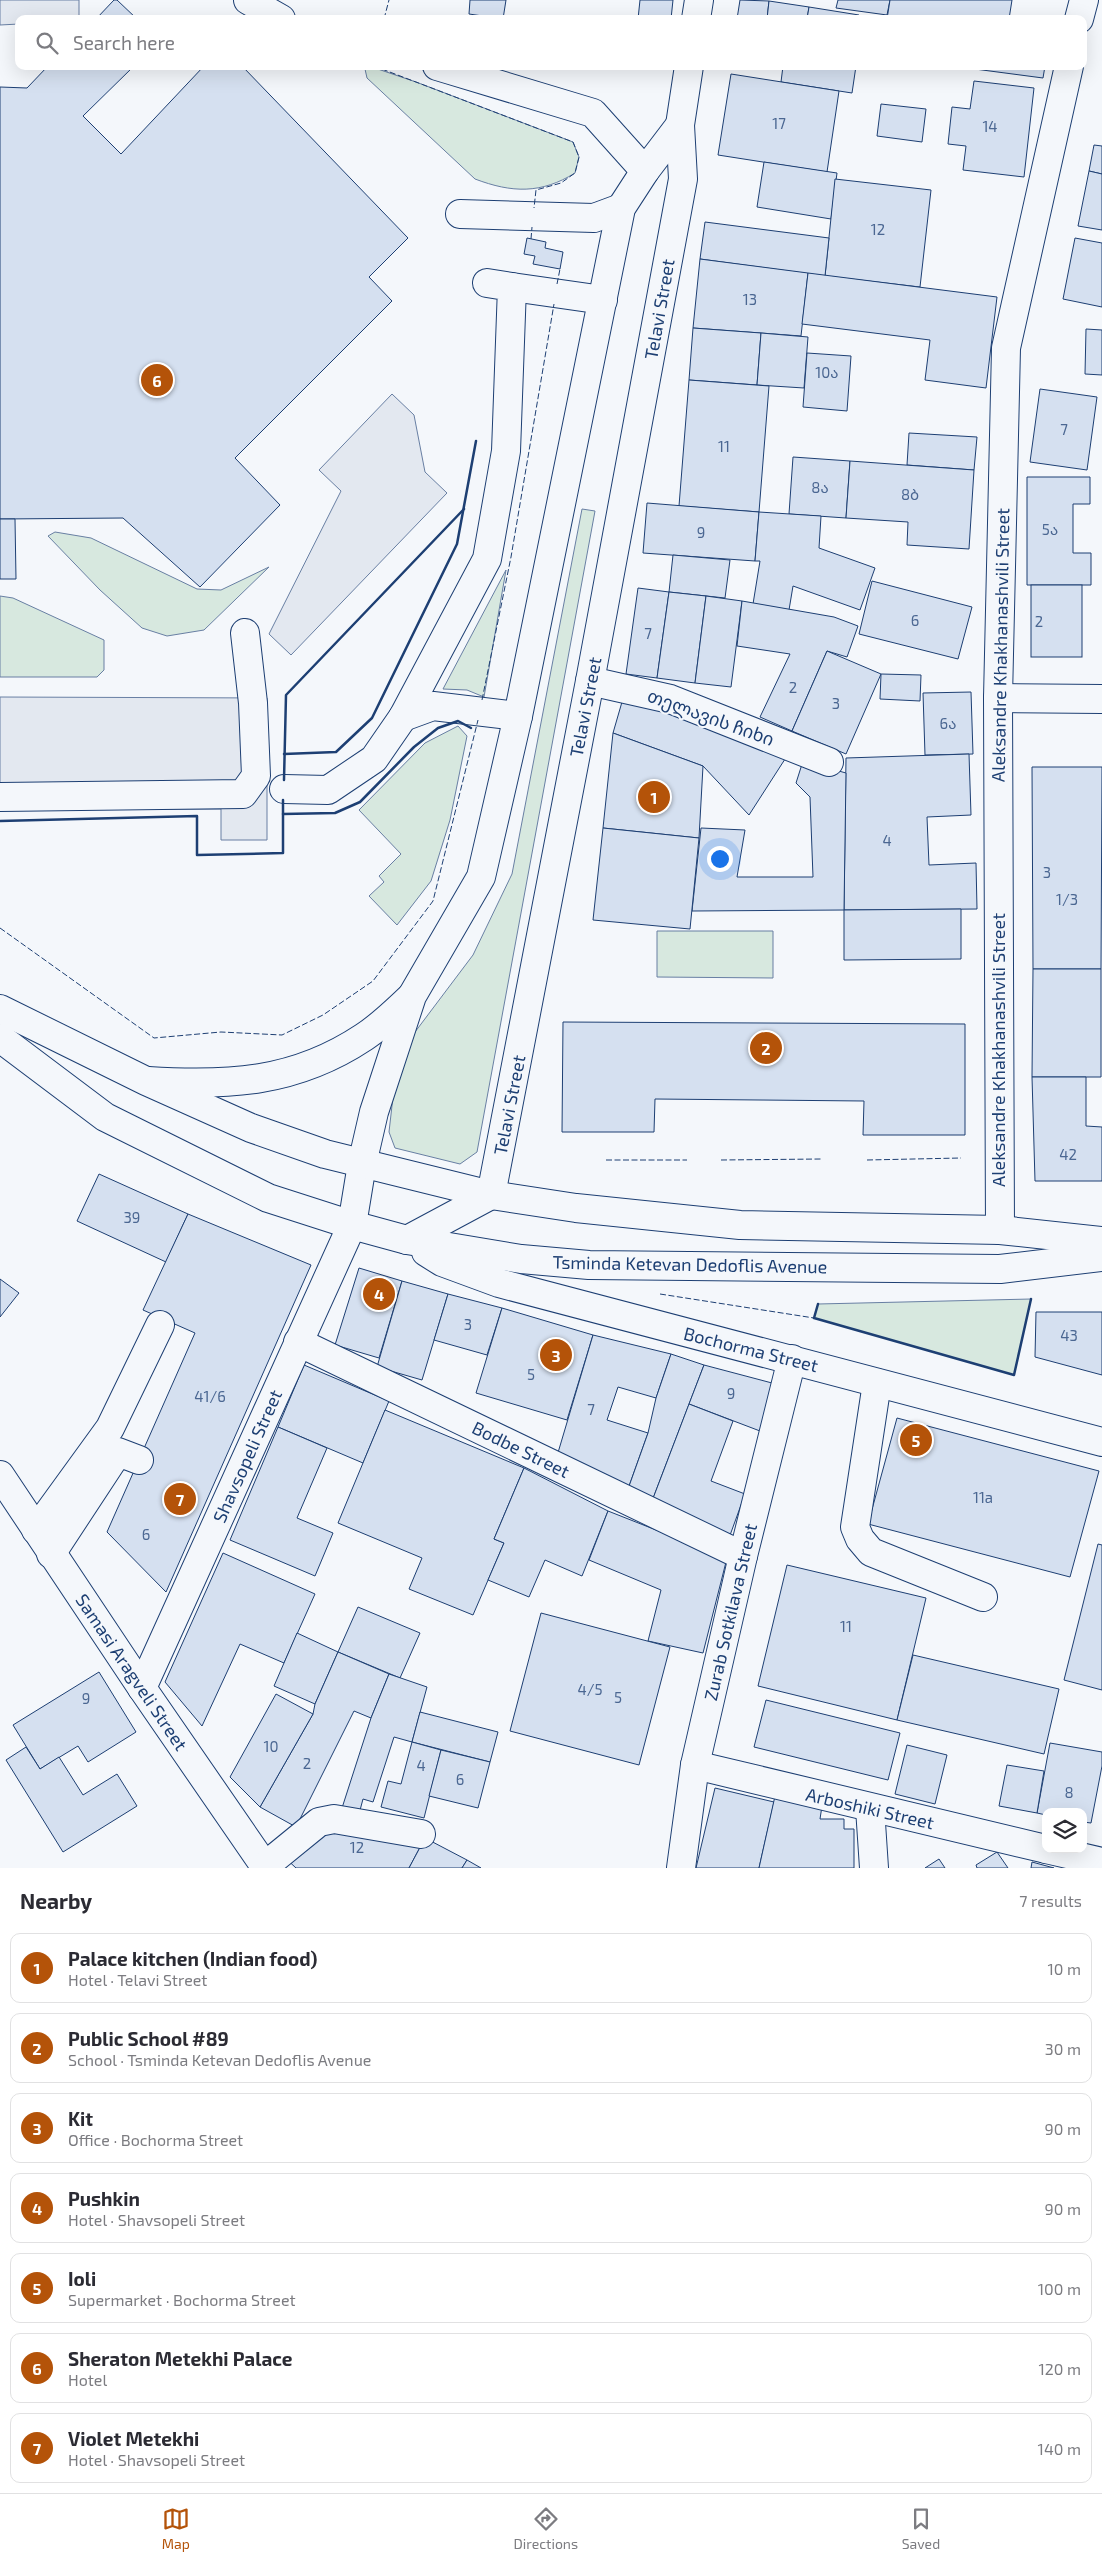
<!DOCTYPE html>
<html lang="en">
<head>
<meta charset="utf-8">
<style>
  body { margin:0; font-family:"Exo 2","Noto Sans Georgian",sans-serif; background:#f7f7f7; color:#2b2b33 }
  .controls { position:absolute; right:15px; bottom:15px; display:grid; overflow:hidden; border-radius:10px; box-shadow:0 5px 20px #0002 }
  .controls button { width:45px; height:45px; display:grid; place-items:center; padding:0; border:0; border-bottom:1px solid #e1e1e2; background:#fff; color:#2b2b33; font:25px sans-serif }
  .you { position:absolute; left:719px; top:858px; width:18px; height:18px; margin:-12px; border:4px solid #fff; border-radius:50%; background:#1a73e8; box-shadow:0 0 0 8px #1a73e833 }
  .badge { display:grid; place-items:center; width:32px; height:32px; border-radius:50%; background:#b45309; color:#fff; font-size:16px; font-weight:700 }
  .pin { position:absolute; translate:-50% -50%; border:2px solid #fff; box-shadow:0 1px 5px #0006 }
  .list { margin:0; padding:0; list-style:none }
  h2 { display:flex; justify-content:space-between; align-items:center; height:65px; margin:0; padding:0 20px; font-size:21px }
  h2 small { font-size:16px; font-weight:400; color:#7c7c81 }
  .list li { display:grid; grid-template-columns:32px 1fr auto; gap:15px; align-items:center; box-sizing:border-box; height:70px; margin:0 10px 10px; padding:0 10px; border:1px solid #e1e1e2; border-radius:10px }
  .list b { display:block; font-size:19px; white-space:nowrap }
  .list p { margin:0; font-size:16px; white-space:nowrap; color:#7c7c81 }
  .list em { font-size:16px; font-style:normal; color:#7c7c81 }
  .icon { flex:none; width:28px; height:28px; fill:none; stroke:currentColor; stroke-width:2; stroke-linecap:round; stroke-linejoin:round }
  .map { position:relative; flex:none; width:1102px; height:1868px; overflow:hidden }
  .search { position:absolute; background:#fff; box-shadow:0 5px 20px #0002; left:15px; right:15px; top:15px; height:55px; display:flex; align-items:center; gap:12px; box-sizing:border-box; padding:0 18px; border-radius:10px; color:#7c7c81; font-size:19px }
  .sheet { height:625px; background:#fff }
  nav { display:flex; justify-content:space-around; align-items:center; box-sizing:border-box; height:70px; border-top:1px solid #e1e1e2; background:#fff; font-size:14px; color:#7c7c81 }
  nav a { display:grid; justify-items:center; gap:2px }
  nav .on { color:#b45309 }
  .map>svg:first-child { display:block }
  .green { fill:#d7e8df; stroke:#687fa3 }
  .parking { fill:#e3e8f0; stroke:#687fa3 }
  .building { fill:#d5e0f0; stroke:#1d3f73 }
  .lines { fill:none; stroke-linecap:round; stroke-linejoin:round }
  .minor-casing { stroke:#1d3f73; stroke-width:30 }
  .major-casing { stroke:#1d3f73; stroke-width:30 }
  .minor { stroke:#f4f7fb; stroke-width:28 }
  .major { stroke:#f4f7fb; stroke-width:28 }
  .fence { stroke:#1d3f73; stroke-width:1; stroke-dasharray:6 2.5; stroke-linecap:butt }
  .wall { stroke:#1d3f73; stroke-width:2.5 }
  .labels { text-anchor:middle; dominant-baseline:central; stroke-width:4; stroke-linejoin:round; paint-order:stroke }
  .number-label { font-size:15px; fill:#4b6792 }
  .street-label { font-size:18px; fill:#1d3f73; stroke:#f4f7fb }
</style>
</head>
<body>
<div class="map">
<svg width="1102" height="1868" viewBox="0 0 1102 1868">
  <rect width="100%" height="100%" fill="#f4f7fb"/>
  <g class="green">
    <path d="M369,66L416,82L573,142L579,157L575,173C541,194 512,193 475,179L367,78L365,69Z"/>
    <polygon points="582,509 595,511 477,1152 460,1164 395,1148 389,1132 394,1088 412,1036 473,955 512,874"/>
    <polygon points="55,532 91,538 197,589 221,590 269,567 204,630 167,636 142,628 100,590 48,536"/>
    <polygon points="506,570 484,697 467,690 443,689"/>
    <polygon points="0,596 13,598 104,640 104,670 97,677 0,677"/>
    <polygon points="458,726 467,736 450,820 431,881 397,925 369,896 384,882 379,876 401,854 359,810 425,743"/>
    <polygon points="657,931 773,931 773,978 657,977"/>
    <polygon points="1031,1299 1014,1375 814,1318 818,1304"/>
  </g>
  <g class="parking">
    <polygon points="0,0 79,0 79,19 19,19 19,24 0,25"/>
    <polygon points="392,394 414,415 425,472 447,493 291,655 269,634 341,491 319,470"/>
    <polygon points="0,697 267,698 267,840 221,840 221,809 0,809"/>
  </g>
  <g class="building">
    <polygon points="114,0 117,0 137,19 96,19"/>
    <polygon points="470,0 506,0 503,19 469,14"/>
    <polygon points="640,0 673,0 671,19 638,19"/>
    <polygon points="740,0 769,1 767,19 737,19"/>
    <polygon points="838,0 890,0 887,15 836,8"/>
    <polygon points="890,0 1012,0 1009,19 887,19"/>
    <polygon points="769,1 809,7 807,19 767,19"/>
    <polygon points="809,7 859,15 858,19 807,19"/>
    <polygon points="48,66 134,66 83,116 121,154 204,66 242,66 408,238 369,277 392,301 235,458 280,505 200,587 123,518 0,519 0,87 27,88"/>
    <polygon points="783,66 856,66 852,93 781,82"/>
    <polygon points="952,66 1045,66 1043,78"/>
    <polygon points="731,74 839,91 827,172 718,155"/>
    <polygon points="974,81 1034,88 1024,177 963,170 966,146 948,144 952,107 970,109"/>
    <polygon points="881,104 926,109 922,142 877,136"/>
    <polygon points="1094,145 1102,146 1102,174 1089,171"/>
    <polygon points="764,162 837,173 831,219 757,207"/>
    <polygon points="1089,171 1102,174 1102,230 1078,226"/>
    <polygon points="835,179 931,190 920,287 825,276"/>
    <polygon points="705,222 829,238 825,276 700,259"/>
    <polygon points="527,238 546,242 545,248 563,252 560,269 533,264 535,256 524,254"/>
    <polygon points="1075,238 1102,243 1102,307 1063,299"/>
    <polygon points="700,259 808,273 801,336 693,328"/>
    <polygon points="808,273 997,297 986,388 925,380 930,340 802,324"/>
    <polygon points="693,328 761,333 757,385 689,380"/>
    <polygon points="1086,329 1102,330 1102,375 1085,374"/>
    <polygon points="761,333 808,337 804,388 757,385"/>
    <polygon points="807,353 851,356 847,411 803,407"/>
    <polygon points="689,380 769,386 759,512 679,506"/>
    <polygon points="1040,389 1097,397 1087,470 1030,462"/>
    <polygon points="909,433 977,437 974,470 907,465"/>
    <polygon points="793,457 850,461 846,518 789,514"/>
    <polygon points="850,461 974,470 969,549 907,545 908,522 846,518"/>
    <polygon points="1027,477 1090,477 1090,504 1073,504 1073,553 1091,553 1091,585 1027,585"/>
    <polygon points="647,503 759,512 755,561 643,553"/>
    <polygon points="759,512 821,516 819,548 875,568 860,610 793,586 789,610 753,604 760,561 755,561"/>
    <polygon points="0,519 15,519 16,579 0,579"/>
    <polygon points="673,555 730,560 725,598 669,592"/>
    <polygon points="872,581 972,607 958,659 859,634"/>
    <rect x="1031" y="585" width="51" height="72"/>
    <polygon points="638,588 669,592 657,678 626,674"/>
    <polygon points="669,592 706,596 695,683 657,678"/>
    <polygon points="706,596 742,601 731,687 695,683"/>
    <polygon points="742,601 834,617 858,626 847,657 827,651 792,731 760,717 790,654 737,646"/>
    <polygon points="827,651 881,674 846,754 792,731"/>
    <polygon points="881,674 921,675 920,701 880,699"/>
    <polygon points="971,692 973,754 925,755 923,693"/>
    <polygon points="624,695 787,756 749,815 703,766 613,733"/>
    <polygon points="613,733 703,766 699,838 603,828"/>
    <polygon points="969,754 971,815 927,817 929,865 976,863 977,909 844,910 846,758"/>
    <polygon points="803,761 846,773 844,910 692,911 701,828 745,830 737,877 813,877 810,797 796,783"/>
    <polygon points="1032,767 1102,767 1101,969 1033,969"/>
    <polygon points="603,828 699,838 690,929 593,920"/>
    <polygon points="961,909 961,959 844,960 844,910"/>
    <polygon points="1033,969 1101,969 1101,1077 1032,1077"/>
    <polygon points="563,1022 965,1024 965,1135 863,1135 864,1101 655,1099 654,1132 562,1132"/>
    <polygon points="1032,1077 1086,1077 1086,1126 1102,1127 1102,1181 1035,1181"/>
    <polygon points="99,1174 188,1214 166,1262 77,1221"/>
    <polygon points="188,1214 311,1265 166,1592 107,1532 195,1333 143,1310"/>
    <polygon points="359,1268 402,1281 379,1358 335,1345"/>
    <polygon points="0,1279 19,1293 0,1317"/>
    <polygon points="402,1281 448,1294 422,1380 377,1367"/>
    <polygon points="448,1294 502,1308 487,1355 434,1340"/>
    <polygon points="502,1308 593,1335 567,1420 476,1393"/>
    <polygon points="1036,1312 1102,1312 1102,1375 1035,1357"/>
    <polygon points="593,1335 671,1354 656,1398 618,1387 607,1420 648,1433 628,1489 557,1456"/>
    <polygon points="671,1354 704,1365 652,1501 628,1489 648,1433 656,1398"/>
    <polygon points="304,1365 389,1401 363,1463 278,1427"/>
    <polygon points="704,1365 772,1383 760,1431 689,1404"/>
    <polygon points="689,1404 733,1421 711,1481 745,1494 729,1538 652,1501"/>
    <polygon points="385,1410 524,1468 494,1539 504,1543 473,1615 409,1589 422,1558 338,1523"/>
    <polygon points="897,1418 1099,1471 1070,1577 868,1524"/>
    <polygon points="278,1427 327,1448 297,1518 333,1533 315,1576 230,1540"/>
    <polygon points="524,1468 608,1511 582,1576 545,1560 529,1597 488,1580 504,1543 494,1539"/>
    <polygon points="608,1511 727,1558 703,1653 648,1641 661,1590 589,1560"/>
    <polygon points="1098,1544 1102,1545 1102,1690 1064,1680"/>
    <polygon points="223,1553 315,1594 284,1663 240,1644 202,1726 165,1682"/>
    <polygon points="787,1565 926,1598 897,1720 758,1686"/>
    <polygon points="358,1607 420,1633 400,1678 338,1652"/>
    <polygon points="541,1613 670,1647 639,1765 510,1731"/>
    <polygon points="297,1633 338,1652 315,1704 274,1686"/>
    <polygon points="338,1652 389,1674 371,1718 354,1711 296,1827 260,1807 313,1714 315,1704"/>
    <polygon points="913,1655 1059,1689 1044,1754 897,1720"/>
    <polygon points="99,1672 136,1732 88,1762 78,1746 40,1769 13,1725"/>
    <polygon points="389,1674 427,1687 412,1742 394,1737 373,1802 363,1799 359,1814 342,1808 371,1718"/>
    <polygon points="276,1694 313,1714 260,1807 230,1777"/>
    <polygon points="766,1700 900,1733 888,1780 754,1747"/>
    <polygon points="420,1712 498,1732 490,1762 412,1742"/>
    <polygon points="412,1742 441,1750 424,1818 381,1807 388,1781 401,1784"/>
    <polygon points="1050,1743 1102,1752 1102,1766 1091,1823 1083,1822 1083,1812 1046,1812 1046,1815 1037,1813"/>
    <polygon points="907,1745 947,1755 935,1804 895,1794"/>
    <polygon points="26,1747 40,1769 59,1757 83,1795 117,1774 137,1806 63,1852 6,1760"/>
    <polygon points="441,1750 490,1762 478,1808 429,1796"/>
    <polygon points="1007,1765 1044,1771 1037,1813 999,1806"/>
    <polygon points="715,1788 774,1802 759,1868 696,1868"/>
    <polygon points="775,1796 822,1806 820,1819 844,1819 844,1829 854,1829 854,1868 759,1868"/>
    <polygon points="318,1830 425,1838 409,1868 296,1868 282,1855"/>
    <polygon points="425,1838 467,1860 462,1868 409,1868"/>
    <polygon points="997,1852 1008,1868 977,1868 976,1865"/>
    <polygon points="939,1859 945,1868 925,1868"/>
    <polygon points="467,1860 481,1868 462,1868"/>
    <polygon points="1032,1862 1054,1868 1031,1868"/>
  </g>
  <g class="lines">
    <defs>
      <g id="minor">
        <polyline points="248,0 281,19"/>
        <polyline points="696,19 699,0"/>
        <polyline points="1079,19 1084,0"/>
        <polyline points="437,66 593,113 645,171"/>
        <polyline points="460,214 594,218 621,208"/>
        <polyline points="512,287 603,300"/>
        <polyline points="590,681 670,699 829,762"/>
        <polyline points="998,698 1102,699"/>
        <polyline points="403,717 433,706 518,716"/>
        <polyline points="284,789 328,790 374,759 403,717 487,559 506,451 512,287 487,283"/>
        <polyline points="0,797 243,794 256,776 253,703 245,633"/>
        <path d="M148,1081C228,1086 295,1083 364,1037C381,1026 396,1011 411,997"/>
        <polyline points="1000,1230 998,698 1006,348 1069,66"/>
        <polyline points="407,1240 491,1195 590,681 683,179 680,125 689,66"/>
        <polyline points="298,1342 743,1556"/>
        <polyline points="877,1383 855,1527 860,1539 871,1552 983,1597"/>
        <polyline points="0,1475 142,1688 266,1868"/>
        <polyline points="36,1530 110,1428 160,1325"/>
        <polyline points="51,1554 118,1452 139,1460"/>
        <polyline points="142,1688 352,1225 362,1164 374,1112 412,996 481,877 518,716 621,208 645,171 680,125"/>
        <polyline points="695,1765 1046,1849"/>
        <polyline points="870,1808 874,1868"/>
        <polyline points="1046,1849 1102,1862"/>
        <polyline points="265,1866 319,1822 334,1819 421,1834"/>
        <polyline points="681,1868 695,1765 743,1556 792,1359"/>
      </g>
      <g id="major">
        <polyline points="0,1009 146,1081 251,1128 325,1154 491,1195 576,1208 740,1225 1000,1230 1102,1241"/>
        <polyline points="0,1038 105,1117 268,1198 352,1225 407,1240 521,1259 589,1265 1000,1269 1102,1257"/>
        <polyline points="426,1252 442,1262 499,1283 1102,1442"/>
      </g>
    </defs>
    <use href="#minor" class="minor-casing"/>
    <use href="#major" class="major-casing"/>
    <use href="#minor" class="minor"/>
    <use href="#major" class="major"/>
    <g class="fence">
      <polyline points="384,19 389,0"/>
      <polyline points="374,66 573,142 579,157 575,173 561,183 536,190 534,208"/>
      <polyline points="531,239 532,227"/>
      <polyline points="557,284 560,269"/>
      <polyline points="482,700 511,557 554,304"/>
      <polyline points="0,928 154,1038 221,1032 282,1035 323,1015 373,981 433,901 478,720"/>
      <polyline points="606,1160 687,1160"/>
      <polyline points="721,1160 821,1159"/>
      <polyline points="867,1160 961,1158"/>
      <polyline points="660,1294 814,1318"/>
    </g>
    <g class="wall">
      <polyline points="284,754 336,752 372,718 457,544 476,441"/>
      <polyline points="284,780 286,695 464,509"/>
      <polyline points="283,814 335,813 360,802 414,747 438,728 458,721 471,728"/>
      <polyline points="0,821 197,816 197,855 283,853 283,800"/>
      <polyline points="818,1304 814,1318 1014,1375 1031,1299"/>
    </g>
  </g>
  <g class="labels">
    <g class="number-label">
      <text x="779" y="123">17</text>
      <text x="990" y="126">14</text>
      <text x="878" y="229">12</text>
      <text x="750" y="299">13</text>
      <text x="827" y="372">10ა</text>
      <text x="1064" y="429">7</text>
      <text x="724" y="446">11</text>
      <text x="820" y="487">8ა</text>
      <text x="910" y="494">8ბ</text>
      <text x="1050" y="529">5ა</text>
      <text x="701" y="532">9</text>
      <text x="915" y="620">6</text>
      <text x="1039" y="621">2</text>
      <text x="648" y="633">7</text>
      <text x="793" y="687">2</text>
      <text x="836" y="703">3</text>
      <text x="948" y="723">6ა</text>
      <text x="887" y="840">4</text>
      <text x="1047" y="872">3</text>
      <text x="1067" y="899">1/3</text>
      <text x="1068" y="1154">42</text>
      <text x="132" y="1217">39</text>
      <text x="468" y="1324">3</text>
      <text x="1069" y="1335">43</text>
      <text x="531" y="1374">5</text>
      <text x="731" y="1393">9</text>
      <text x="210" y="1396">41/6</text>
      <text x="591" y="1409">7</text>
      <text x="983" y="1497">11a</text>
      <text x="146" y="1534">6</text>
      <text x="846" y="1626">11</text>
      <text x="590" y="1689">4/5</text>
      <text x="618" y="1697">5</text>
      <text x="86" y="1698">9</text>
      <text x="271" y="1746">10</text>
      <text x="307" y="1763">2</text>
      <text x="421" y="1765">4</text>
      <text x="460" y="1779">6</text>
      <text x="1069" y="1792">8</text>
      <text x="357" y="1847">12</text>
    </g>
    <g class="street-label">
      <text transform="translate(659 309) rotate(-80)">Telavi Street</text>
      <text transform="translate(1000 645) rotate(-89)">Aleksandre Khakhanashvili Street</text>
      <text transform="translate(585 707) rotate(-79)">Telavi Street</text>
      <text transform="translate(711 717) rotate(20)">თელავის ჩიხი</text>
      <text transform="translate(998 1050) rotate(-90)">Aleksandre Khakhanashvili Street</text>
      <text transform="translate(509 1105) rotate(-79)">Telavi Street</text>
      <text transform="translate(690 1264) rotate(1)">Tsminda Ketevan Dedoflis Avenue</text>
      <text transform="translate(751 1349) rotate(14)">Bochorma Street</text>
      <text transform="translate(521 1449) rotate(26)">Bodbe Street</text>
      <text transform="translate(247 1456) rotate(-66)">Shavsopeli Street</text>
      <text transform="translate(730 1612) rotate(-77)">Zurab Sotkilava Street</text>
      <text transform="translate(132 1672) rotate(56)">Samasi Aragveli Street</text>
      <text transform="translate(870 1808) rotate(13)">Arboshiki Street</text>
    </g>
  </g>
</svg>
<div class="controls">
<button><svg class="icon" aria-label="layers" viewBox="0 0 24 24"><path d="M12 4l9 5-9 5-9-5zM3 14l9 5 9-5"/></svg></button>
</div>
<div class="you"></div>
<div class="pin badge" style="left:654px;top:797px">1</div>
<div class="pin badge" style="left:766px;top:1048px">2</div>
<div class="pin badge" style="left:556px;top:1355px">3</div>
<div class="pin badge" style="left:379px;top:1294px">4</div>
<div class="pin badge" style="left:916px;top:1440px">5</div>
<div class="pin badge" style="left:157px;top:380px">6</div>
<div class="pin badge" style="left:180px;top:1499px">7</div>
<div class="search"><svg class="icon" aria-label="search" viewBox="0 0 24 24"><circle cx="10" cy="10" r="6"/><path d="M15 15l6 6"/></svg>Search here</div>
</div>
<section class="sheet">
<h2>Nearby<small>7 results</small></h2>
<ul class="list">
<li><span class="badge">1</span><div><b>Palace kitchen (Indian food)</b><p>Hotel · Telavi Street</p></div><em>10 m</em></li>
<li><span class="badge">2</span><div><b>Public School #89</b><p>School · Tsminda Ketevan Dedoflis Avenue</p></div><em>30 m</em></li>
<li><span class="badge">3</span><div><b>Kit</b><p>Office · Bochorma Street</p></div><em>90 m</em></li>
<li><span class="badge">4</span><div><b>Pushkin</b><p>Hotel · Shavsopeli Street</p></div><em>90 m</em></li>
<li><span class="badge">5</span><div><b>Ioli</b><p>Supermarket · Bochorma Street</p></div><em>100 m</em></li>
<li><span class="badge">6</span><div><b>Sheraton Metekhi Palace</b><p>Hotel</p></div><em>120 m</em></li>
<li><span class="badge">7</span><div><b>Violet Metekhi</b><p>Hotel · Shavsopeli Street</p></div><em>140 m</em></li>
</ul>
</section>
<nav>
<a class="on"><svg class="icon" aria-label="map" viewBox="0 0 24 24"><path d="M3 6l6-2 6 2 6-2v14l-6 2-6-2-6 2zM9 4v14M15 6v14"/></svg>Map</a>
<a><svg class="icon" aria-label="directions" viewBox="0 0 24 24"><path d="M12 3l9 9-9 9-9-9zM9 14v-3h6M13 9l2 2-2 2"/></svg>Directions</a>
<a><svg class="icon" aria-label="saved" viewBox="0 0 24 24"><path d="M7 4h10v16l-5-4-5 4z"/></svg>Saved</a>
</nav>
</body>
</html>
